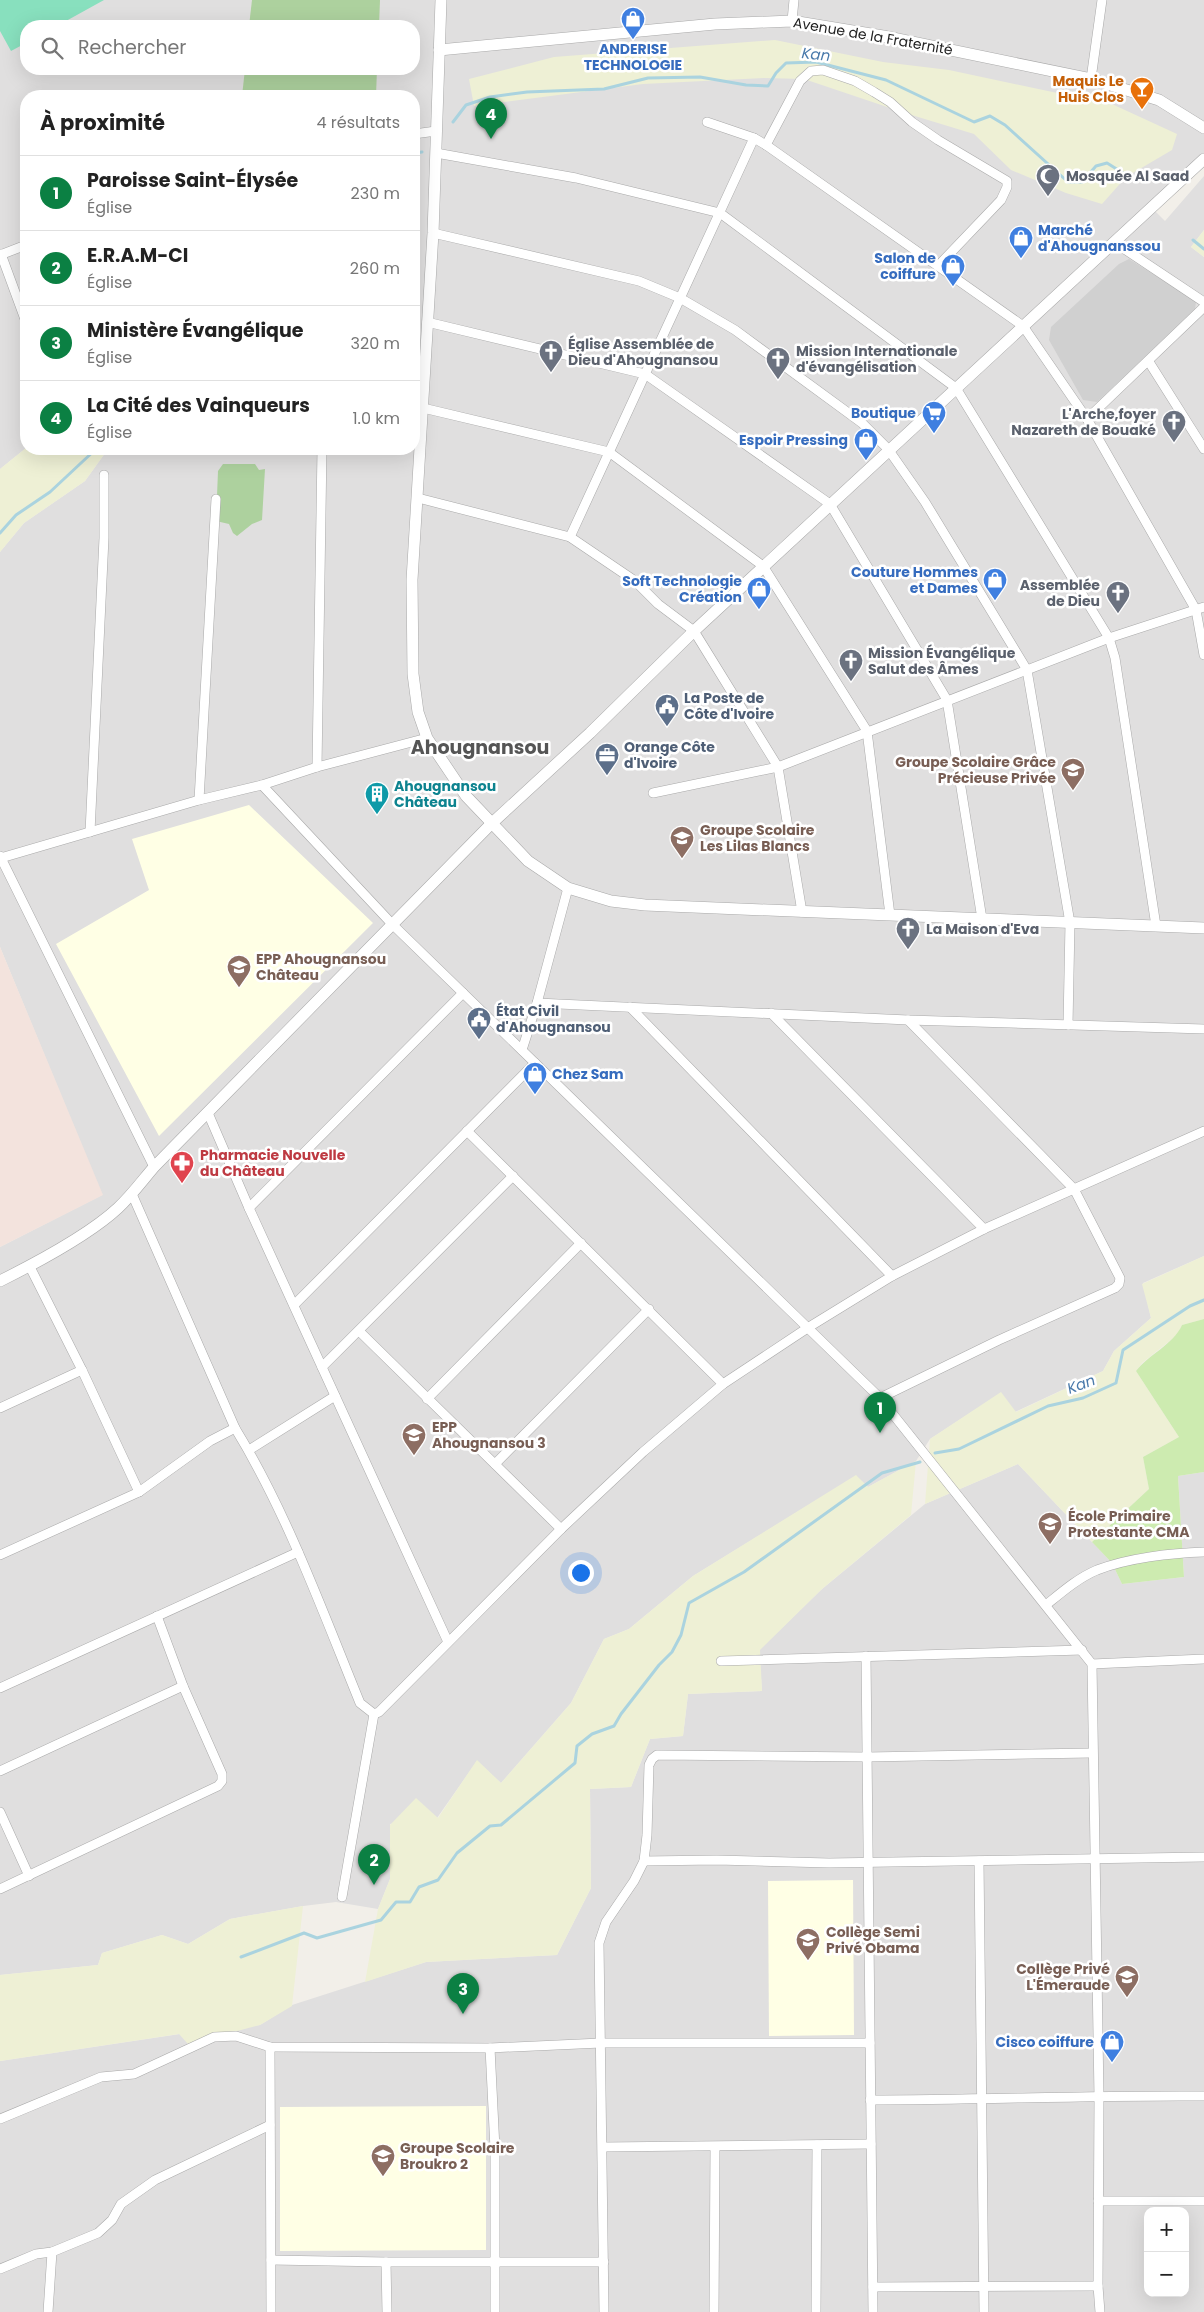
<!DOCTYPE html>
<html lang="fr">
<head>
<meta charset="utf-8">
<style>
  body { margin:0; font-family:Poppins,sans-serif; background:#f2f2f2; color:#222 }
  .controls { position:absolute; right:15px; bottom:15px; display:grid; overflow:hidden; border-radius:10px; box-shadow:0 5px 20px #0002 }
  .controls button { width:45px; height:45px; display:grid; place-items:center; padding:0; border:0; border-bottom:1px solid #e0e0e0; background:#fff; color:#222; font:25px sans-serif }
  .you { position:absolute; left:580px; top:1572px; width:18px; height:18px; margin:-12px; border:4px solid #fff; border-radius:50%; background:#1a73e8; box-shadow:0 0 0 8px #1a73e833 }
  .badge { display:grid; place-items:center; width:32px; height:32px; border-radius:50%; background:#0b8043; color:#fff; font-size:16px; font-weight:700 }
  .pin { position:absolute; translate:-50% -41px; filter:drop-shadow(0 1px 2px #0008) }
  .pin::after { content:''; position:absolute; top:26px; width:18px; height:15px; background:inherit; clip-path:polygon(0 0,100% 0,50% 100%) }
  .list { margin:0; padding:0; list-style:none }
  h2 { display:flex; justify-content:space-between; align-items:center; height:65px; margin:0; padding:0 20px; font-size:21px }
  h2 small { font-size:16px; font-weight:400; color:#767676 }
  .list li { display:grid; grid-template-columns:32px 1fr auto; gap:15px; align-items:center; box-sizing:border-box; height:75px; padding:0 20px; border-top:1px solid #e0e0e0 }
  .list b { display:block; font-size:19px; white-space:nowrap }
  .list p { margin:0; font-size:16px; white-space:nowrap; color:#767676 }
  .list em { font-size:16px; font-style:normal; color:#767676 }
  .icon { flex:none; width:28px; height:28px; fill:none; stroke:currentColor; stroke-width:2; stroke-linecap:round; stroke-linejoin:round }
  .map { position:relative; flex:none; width:1204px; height:2312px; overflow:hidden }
  .search { position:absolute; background:#fff; box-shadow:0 5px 20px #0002; left:20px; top:20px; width:400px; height:55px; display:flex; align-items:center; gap:12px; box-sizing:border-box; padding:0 18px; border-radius:20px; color:#767676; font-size:19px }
  .panel { position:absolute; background:#fff; box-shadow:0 5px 20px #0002; left:20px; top:90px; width:400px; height:365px; border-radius:20px }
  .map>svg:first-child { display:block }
  .residential { fill:#e0dfdf; fill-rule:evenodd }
  .education { fill:#ffffe5 }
  .religious { fill:#d0d0d0 }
  .military { fill:#f3e3dd }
  .farmland { fill:#eef0d5 }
  .grass { fill:#cdebb0 }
  .forest { fill:#add19e }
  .pitch { fill:#88e0be }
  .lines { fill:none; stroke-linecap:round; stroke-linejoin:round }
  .stream { stroke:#aad3df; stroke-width:3 }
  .minor-casing { stroke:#a9a9a9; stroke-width:10 }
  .tertiary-casing { stroke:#a9a9a9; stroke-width:12 }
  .minor { stroke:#fff; stroke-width:9 }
  .tertiary { stroke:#fff; stroke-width:11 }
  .labels { text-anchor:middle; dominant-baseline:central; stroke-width:5; stroke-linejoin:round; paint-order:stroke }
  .street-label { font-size:14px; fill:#222; stroke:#fff }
  .shop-label { font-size:14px; font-weight:bold; fill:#366cbe; stroke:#fff; text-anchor:end }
  .food-label { font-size:14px; font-weight:bold; fill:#c56008; stroke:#fff; text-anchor:end }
  .worship-label { font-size:14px; font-weight:bold; fill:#5b616d; stroke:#fff; text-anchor:start }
  .service-label { font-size:14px; font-weight:bold; fill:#4e5e75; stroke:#fff; text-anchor:start }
  .education-label { font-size:14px; font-weight:bold; fill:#785e54; stroke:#fff; text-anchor:start }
  .culture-label { font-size:14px; font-weight:bold; fill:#0d838f; stroke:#fff; text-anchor:start }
  .health-label { font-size:14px; font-weight:bold; fill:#be3a42; stroke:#fff; text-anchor:start }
  .water-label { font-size:15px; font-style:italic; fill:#4a7aab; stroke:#fff }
  .district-label { font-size:19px; font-weight:bold; fill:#555; stroke:#fff }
</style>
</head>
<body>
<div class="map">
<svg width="1204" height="2312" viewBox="0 0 1204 2312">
  <rect width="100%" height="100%" fill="#f2efe9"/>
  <g class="residential">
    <path d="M0,0H1204V155L1150,206L1165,221L1204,176V230L1191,247L1204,257V1256L1143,1283L1151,1318L1114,1351L1103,1371L1015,1412L1001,1393L930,1439L916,1461L868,1487L856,1476L693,1576L629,1629L604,1639L571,1703L501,1783L477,1761L437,1818L390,1824V1879L378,1909L336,1902L303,1906L230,1919L188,1944L162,1935L102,1953L98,1965L0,1975V1247L102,1195L0,947V552L24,523L85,481L108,449H414V96H26V448L0,469ZM26,26H414V69H26Z"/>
    <path d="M1018,1464L1112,1563L1122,1584L1184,1577L1178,1476L1204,1472V2312H0V2061L180,2034L260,2025L292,2005L426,1962L557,1955L591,1888L590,1789L631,1787L650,1739L683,1736L688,1694L762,1691L759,1650L822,1589L925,1504ZM1148,2211H1185V2293H1148Z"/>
  </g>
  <g class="education">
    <polygon points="249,805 373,923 159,1136 56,944 149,890 132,839"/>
    <polygon points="853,1880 854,2035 769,2036 768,1881"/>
    <polygon points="486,2106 486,2250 280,2251 280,2107"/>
  </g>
  <polygon class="religious" points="1129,259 1196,301 1195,310 1097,402 1083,400 1049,340 1051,327 1119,264"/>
  <polygon class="military" points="0,947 103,1195 0,1247"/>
  <g class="farmland">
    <polygon points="775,40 883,62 949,70 1114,105 1177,134 1172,150 1126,177 1102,204 1066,193 1011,170 974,134 905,113 804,79 764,78 643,84 474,106 469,79 554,57"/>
    <polygon points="1204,230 1204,257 1191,247"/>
    <polygon points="26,448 108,449 85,481 24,523 0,552 0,469"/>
    <polygon points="1204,1256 1204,1319 1182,1325 1177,1335 1142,1363 1136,1371 1179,1437 1143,1457 1149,1489 1092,1542 1018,1464 925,1504 930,1439 1001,1392 1016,1412 1103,1371 1114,1351 1151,1318 1142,1284"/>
    <polygon points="916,1461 911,1515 822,1589 760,1650 762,1691 688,1694 683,1736 650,1739 631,1787 590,1789 591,1888 557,1955 426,1962 365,1982 378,1909 390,1879 390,1825 416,1798 438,1818 477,1760 501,1783 571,1703 604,1639 629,1629 693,1576 856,1475 868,1487"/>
    <polygon points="303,1906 292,2006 260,2025 188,2044 179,2034 0,2061 0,1975 98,1965 102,1953 162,1935 188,1944 230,1919"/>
  </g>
  <path class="grass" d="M1204,1319V1472L1178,1476L1184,1577L1122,1584L1112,1563L1092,1542L1149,1489L1143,1457L1179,1437L1136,1371C1149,1354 1173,1345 1182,1325Z"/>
  <g class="forest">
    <polygon points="252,0 380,0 379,26 249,26"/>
    <polygon points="245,69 377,69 376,96 242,96"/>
    <polygon points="223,464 255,464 259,470 265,469 262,520 252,524 237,536 233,533 229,524 216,521 218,471"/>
  </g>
  <polygon class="pitch" points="0,0 104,0 57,26 26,26 26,43 11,51 0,31"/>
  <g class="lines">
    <g class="stream">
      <polyline points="453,122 466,105 490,97 527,92 604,89 648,78 700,77 746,85 768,86 776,73 786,63 816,62 886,80 974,122 990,116 1005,125 1068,182 1082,182 1096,166 1107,163 1123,173"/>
      <polyline points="414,153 422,152"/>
      <polyline points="1193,240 1204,249"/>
      <polyline points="0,533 16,515 50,492 96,449"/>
      <polyline points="935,1453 959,1449 1048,1406 1083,1398 1116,1383 1123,1350 1190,1306 1204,1300"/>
      <polyline points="241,1957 304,1933 317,1938 381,1920 396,1902 410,1902 419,1887 438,1880 457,1853 490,1826 501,1825 575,1763 577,1746 592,1734 614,1726 621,1714 659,1665 672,1652 681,1635 689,1603 744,1572 882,1473 920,1462"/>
    </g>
    <defs>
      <g id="minor">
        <polyline points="792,21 794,0"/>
        <polyline points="1091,79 1102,0"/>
        <polyline points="707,122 754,138 766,145 1023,326 1087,419 1196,610 1204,655"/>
        <polyline points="414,134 436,131"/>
        <polyline points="766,145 800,81 811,71 823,70 855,81 874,92 890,102 912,122 938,140 1007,181 1007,187 1001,200 938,266"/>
        <polyline points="436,153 576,178 720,213 956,388 1109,638 1115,658 1156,926"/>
        <polyline points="433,233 639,281 680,298 735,330 862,423 888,449 925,502 1027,670 1070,923 1068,1025"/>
        <polyline points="1114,242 1204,302"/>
        <polyline points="1,254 26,322"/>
        <polyline points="0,255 26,245"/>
        <polyline points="427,322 645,374 830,504 947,700 982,919"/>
        <polyline points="1149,362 1204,449"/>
        <polyline points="414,408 423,408 609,452 763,566 867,731 890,915"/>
        <polyline points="1087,419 1204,307"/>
        <polyline points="418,498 570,537 635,581 658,604 694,631 778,767 802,912"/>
        <polyline points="570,537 754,138"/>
        <polyline points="317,767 322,449"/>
        <polyline points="262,785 392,924 880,1398 1092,1664 1099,2097 1098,2286 1100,2312"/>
        <polyline points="653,793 778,767 1109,638 1204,607"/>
        <polyline points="199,800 216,499"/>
        <polyline points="90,832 104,538 104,475"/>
        <polyline points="0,856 154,1167"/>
        <polyline points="1,858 199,800 262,785 317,767 427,738"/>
        <polyline points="537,1003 908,1020 1204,1029"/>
        <polyline points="630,1007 892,1276"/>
        <polyline points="771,1013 984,1229"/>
        <polyline points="522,1050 537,1003 568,888"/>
        <polyline points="208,1113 249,1208 448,1642"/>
        <polyline points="467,1131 723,1384"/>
        <path d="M132,1194L235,1428C287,1513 322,1610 360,1703L374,1714"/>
        <polyline points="249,1208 463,993"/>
        <polyline points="30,1267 82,1370 139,1492"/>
        <polyline points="294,1305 535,1063"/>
        <polyline points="359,1331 561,1529"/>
        <polyline points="322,1367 513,1176"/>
        <polyline points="880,1398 999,1340 1115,1288 1119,1284 1120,1278 1074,1189 908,1020"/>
        <polyline points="427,1399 581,1243"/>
        <polyline points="0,1408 82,1370"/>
        <polyline points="249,1450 335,1396"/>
        <polyline points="495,1464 649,1309"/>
        <polyline points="0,1555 139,1492 210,1441 235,1428"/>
        <path d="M1046,1605C1062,1592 1078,1578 1097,1570C1128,1558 1171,1553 1204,1552"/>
        <polyline points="866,1656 873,2312"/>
        <polyline points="721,1661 1082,1650"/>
        <polyline points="1092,1664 1204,1659"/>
        <polyline points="0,1688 298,1552"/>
        <polyline points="374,1714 379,1712 561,1529 643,1452 723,1384 809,1327 892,1276 984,1229 1204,1131"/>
        <polyline points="0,1771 183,1686"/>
        <polyline points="0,1812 29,1876"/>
        <polyline points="644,1861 717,1860 829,1863 1204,1857"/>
        <polyline points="979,1861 984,2312"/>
        <polyline points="0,1889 218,1786 222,1781 222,1774 183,1686 157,1616"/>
        <polyline points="342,1897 374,1714"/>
        <polyline points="270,2047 271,2312"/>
        <polyline points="490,2048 495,2149 495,2312"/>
        <path d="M870,2100C981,2100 1093,2095 1204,2096"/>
        <polyline points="0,2119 101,2077 134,2074 214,2037 236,2036 270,2047 490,2048 601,2043 870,2043"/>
        <polyline points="604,2147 871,2144"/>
        <polyline points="1098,2201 1204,2201"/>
        <polyline points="271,2260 386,2262 604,2262"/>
        <polyline points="386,2262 387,2312"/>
        <polyline points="0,2269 36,2254 52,2252 98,2233 112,2220 121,2204 155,2180 270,2125"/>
        <polyline points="873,2287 1098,2286"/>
        <polyline points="48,2312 52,2252"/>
        <polyline points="604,2312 599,1943 606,1922 634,1881 644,1861 647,1835 649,1765 652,1759 657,1755 867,1757 1092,1753"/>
        <polyline points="714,2312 715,2147"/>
        <polyline points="816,2312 817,2145"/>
      </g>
      <g id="tertiary">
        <polyline points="441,0 433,233 412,580 413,674 418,712 427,738 466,796 528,861 568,888 611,901 645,905 1204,928"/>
        <polyline points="439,50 715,24 792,21 883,36 1091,79 1159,100 1204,128"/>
        <path d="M0,1281C36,1263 89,1235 118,1208C131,1196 142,1181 154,1167L491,824L590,733L694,631L1204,159"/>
      </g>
    </defs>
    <use href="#minor" class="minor-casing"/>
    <use href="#tertiary" class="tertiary-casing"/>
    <use href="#minor" class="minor"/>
    <use href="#tertiary" class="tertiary"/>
  </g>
  <defs>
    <symbol id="shop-pin" viewBox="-11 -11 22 30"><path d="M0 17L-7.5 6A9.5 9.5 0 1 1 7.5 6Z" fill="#3f7fe0" stroke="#fff"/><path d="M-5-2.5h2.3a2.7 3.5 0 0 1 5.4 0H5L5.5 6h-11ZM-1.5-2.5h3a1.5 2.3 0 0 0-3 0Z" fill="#fff"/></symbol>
    <symbol id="bar-pin" viewBox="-11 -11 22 30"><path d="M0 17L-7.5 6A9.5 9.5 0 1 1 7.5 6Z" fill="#e8710a" stroke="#fff"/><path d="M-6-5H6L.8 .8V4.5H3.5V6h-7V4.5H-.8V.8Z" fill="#fff"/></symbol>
    <symbol id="mosque-pin" viewBox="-11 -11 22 30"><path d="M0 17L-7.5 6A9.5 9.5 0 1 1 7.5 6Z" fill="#6b7280" stroke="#fff"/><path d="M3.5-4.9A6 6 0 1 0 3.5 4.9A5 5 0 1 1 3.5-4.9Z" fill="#fff"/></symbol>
    <symbol id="church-pin" viewBox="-11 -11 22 30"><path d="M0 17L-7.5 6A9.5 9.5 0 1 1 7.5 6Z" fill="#6b7280" stroke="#fff"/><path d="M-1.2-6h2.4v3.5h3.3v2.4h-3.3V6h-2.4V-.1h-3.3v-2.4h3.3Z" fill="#fff"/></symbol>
    <symbol id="supermarket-pin" viewBox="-11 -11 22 30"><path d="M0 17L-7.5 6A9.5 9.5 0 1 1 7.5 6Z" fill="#3f7fe0" stroke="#fff"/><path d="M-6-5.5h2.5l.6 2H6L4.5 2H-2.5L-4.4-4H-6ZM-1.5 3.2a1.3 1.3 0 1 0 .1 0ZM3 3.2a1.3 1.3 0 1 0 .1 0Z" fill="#fff"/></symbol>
    <symbol id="civic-pin" viewBox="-11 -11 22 30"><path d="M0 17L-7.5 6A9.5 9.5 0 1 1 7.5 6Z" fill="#5c6f8a" stroke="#fff"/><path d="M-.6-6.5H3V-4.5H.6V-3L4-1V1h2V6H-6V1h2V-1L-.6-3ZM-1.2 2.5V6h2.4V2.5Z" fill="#fff"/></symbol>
    <symbol id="office-pin" viewBox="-11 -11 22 30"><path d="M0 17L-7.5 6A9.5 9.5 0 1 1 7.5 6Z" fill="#5c6f8a" stroke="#fff"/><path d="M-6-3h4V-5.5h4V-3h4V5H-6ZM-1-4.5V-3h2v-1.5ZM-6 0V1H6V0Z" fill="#fff"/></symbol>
    <symbol id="school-pin" viewBox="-11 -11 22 30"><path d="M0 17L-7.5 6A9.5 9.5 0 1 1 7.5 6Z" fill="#8d6e63" stroke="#fff"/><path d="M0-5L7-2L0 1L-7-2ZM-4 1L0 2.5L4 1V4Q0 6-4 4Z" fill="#fff"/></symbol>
    <symbol id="building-pin" viewBox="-11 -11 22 30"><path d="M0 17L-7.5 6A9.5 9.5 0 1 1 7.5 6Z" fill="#0f9aa8" stroke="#fff"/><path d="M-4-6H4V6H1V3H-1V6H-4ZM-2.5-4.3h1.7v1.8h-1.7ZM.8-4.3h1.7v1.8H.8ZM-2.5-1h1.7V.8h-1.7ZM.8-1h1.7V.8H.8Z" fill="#fff"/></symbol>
    <symbol id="pharmacy-pin" viewBox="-11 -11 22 30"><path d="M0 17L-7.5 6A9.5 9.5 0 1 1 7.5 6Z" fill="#e0444e" stroke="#fff"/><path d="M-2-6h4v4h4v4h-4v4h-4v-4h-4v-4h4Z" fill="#fff"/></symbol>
  </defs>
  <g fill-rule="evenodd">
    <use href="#shop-pin" x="619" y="5" width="28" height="38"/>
    <use href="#bar-pin" x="1128" y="75" width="28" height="38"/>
    <use href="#mosque-pin" x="1034" y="162" width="28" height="38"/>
    <use href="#shop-pin" x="1007" y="224" width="28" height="38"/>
    <use href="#shop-pin" x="939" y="252" width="28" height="38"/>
    <use href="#church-pin" x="537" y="338" width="28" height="38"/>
    <use href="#church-pin" x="764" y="345" width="28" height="38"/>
    <use href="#supermarket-pin" x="920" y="399" width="28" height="38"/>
    <use href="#church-pin" x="1160" y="408" width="28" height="38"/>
    <use href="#shop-pin" x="852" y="426" width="28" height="38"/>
    <use href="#shop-pin" x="981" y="566" width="28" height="38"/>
    <use href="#shop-pin" x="745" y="575" width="28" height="38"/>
    <use href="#church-pin" x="1104" y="579" width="28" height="38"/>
    <use href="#church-pin" x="837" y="647" width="28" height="38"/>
    <use href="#civic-pin" x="653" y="692" width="28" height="38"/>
    <use href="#office-pin" x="593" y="741" width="28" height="38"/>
    <use href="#school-pin" x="1059" y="756" width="28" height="38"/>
    <use href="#building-pin" x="363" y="780" width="28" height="38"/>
    <use href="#school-pin" x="668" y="824" width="28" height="38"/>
    <use href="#church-pin" x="894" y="915" width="28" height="38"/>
    <use href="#school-pin" x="225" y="953" width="28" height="38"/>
    <use href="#civic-pin" x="465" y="1005" width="28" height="38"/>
    <use href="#shop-pin" x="521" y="1060" width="28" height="38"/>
    <use href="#pharmacy-pin" x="168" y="1149" width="28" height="38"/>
    <use href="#school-pin" x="400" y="1421" width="28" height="38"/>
    <use href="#school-pin" x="1036" y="1510" width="28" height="38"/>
    <use href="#school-pin" x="794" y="1926" width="28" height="38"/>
    <use href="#school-pin" x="1113" y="1963" width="28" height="38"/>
    <use href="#shop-pin" x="1098" y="2028" width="28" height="38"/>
    <use href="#school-pin" x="369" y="2142" width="28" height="38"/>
  </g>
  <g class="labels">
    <g class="street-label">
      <text transform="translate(873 36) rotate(10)">Avenue de la Fraternité</text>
    </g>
    <g class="shop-label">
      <text x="633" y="49" text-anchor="middle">ANDERISE<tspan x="633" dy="16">TECHNOLOGIE</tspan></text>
      <text x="1038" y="230" text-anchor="start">Marché<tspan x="1038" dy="16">d'Ahougnanssou</tspan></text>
      <text x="936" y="258">Salon de<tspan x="936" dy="16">coiffure</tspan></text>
      <text x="916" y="413">Boutique</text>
      <text x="848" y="440">Espoir Pressing</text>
      <text x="978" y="572">Couture Hommes<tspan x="978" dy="16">et Dames</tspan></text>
      <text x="742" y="581">Soft Technologie<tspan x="742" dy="16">Création</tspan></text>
      <text x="552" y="1074" text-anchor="start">Chez Sam</text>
      <text x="1094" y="2042">Cisco coiffure</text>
    </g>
    <g class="food-label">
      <text x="1124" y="81">Maquis Le<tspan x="1124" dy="16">Huis Clos</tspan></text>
    </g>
    <g class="worship-label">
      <text x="1066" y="176">Mosquée Al Saad</text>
      <text x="568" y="344">Église Assemblée de<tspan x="568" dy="16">Dieu d'Ahougnansou</tspan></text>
      <text x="796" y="351">Mission Internationale<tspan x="796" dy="16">d'évangélisation</tspan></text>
      <text x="1156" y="414" text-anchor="end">L'Arche,foyer<tspan x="1156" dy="16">Nazareth de Bouaké</tspan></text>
      <text x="1100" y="585" text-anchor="end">Assemblée<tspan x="1100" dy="16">de Dieu</tspan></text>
      <text x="868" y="653">Mission Évangélique<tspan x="868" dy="16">Salut des Âmes</tspan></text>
      <text x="926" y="929">La Maison d'Eva</text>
    </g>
    <g class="service-label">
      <text x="684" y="698">La Poste de<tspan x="684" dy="16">Côte d'Ivoire</tspan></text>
      <text x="624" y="747">Orange Côte<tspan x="624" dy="16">d'Ivoire</tspan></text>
      <text x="496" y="1011">État Civil<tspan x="496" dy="16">d'Ahougnansou</tspan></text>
    </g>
    <g class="education-label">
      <text x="1056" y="762" text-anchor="end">Groupe Scolaire Grâce<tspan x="1056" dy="16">Précieuse Privée</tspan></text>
      <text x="700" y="830">Groupe Scolaire<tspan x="700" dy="16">Les Lilas Blancs</tspan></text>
      <text x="256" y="959">EPP Ahougnansou<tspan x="256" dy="16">Château</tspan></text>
      <text x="432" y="1427">EPP<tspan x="432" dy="16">Ahougnansou 3</tspan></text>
      <text x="1068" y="1516">École Primaire<tspan x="1068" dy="16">Protestante CMA</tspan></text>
      <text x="826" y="1932">Collège Semi<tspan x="826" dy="16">Privé Obama</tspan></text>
      <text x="1110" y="1969" text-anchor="end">Collège Privé<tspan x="1110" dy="16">L'Émeraude</tspan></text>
      <text x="400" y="2148">Groupe Scolaire<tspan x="400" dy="16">Broukro 2</tspan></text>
    </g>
    <g class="culture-label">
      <text x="394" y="786">Ahougnansou<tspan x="394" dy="16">Château</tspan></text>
    </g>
    <g class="health-label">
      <text x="200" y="1155">Pharmacie Nouvelle<tspan x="200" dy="16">du Château</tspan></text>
    </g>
    <g class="water-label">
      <text transform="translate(816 54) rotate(6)">Kan</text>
      <text transform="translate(1081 1384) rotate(-20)">Kan</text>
    </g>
    <g class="district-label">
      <text x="480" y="747">Ahougnansou</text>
    </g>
  </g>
</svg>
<div class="controls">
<button>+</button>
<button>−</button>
</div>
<div class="you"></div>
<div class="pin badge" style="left:880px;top:1433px">1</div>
<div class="pin badge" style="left:374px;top:1885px">2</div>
<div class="pin badge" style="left:463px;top:2014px">3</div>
<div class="pin badge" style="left:491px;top:139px">4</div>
<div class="search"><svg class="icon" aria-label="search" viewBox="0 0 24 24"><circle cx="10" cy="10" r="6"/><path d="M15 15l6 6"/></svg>Rechercher</div>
<section class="panel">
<h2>À proximité<small>4 résultats</small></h2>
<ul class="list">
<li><span class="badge">1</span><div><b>Paroisse Saint-Élysée</b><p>Église</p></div><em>230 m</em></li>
<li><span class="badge">2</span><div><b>E.R.A.M-CI</b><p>Église</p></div><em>260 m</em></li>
<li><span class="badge">3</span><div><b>Ministère Évangélique</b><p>Église</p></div><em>320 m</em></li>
<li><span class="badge">4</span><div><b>La Cité des Vainqueurs</b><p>Église</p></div><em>1.0 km</em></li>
</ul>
</section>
</div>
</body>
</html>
